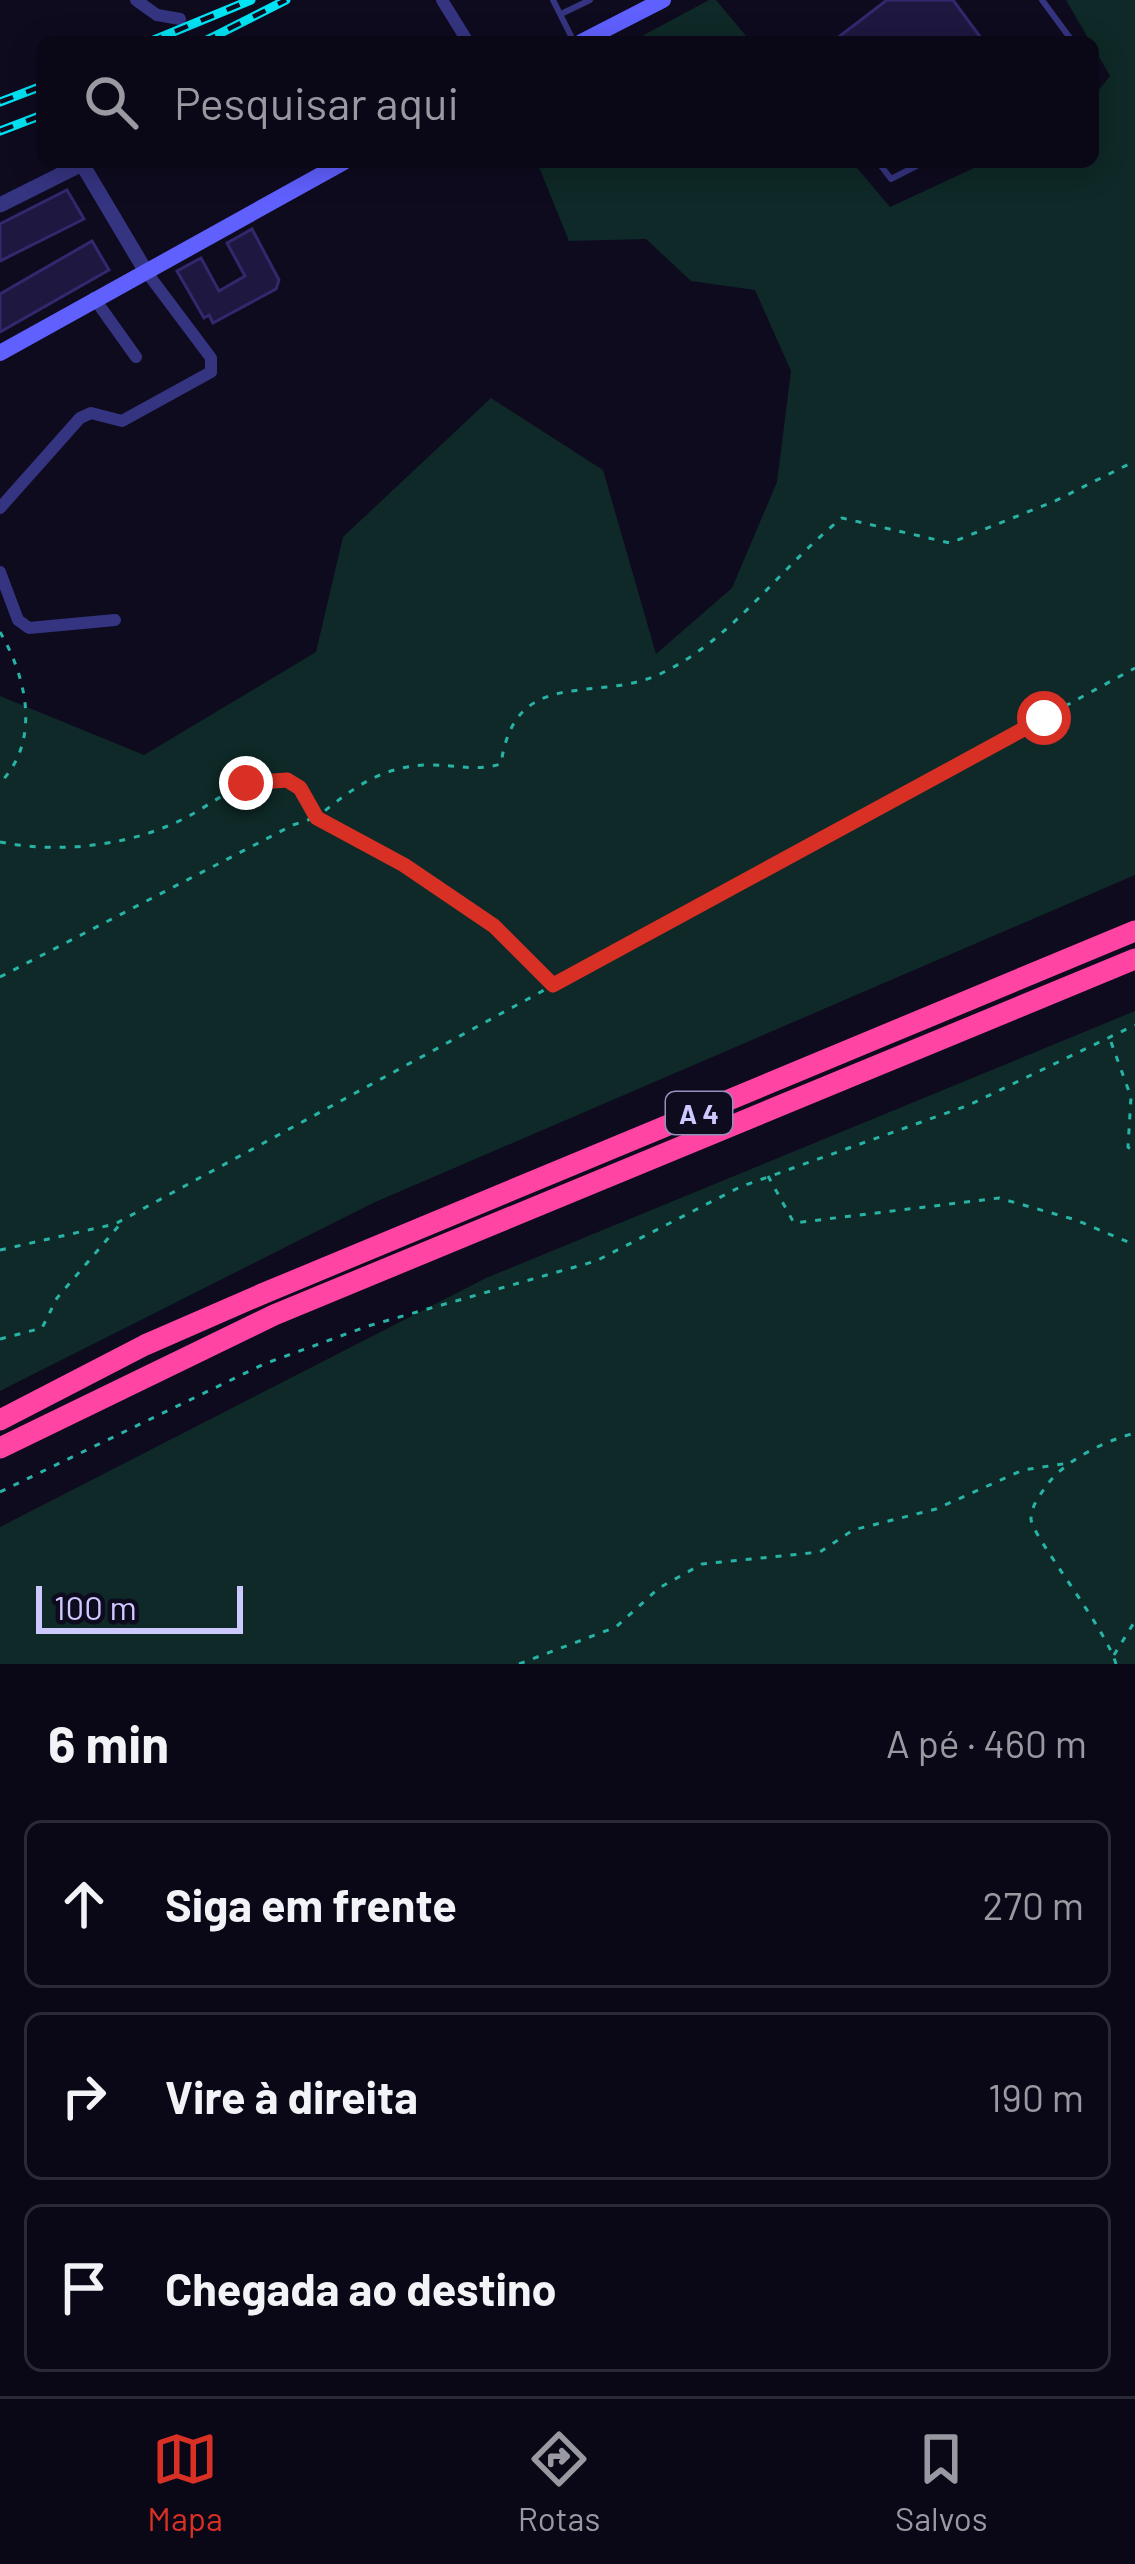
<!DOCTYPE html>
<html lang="pt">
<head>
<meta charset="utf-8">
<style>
  body { margin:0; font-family:Barlow,sans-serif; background:#131120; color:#f1f3f6 }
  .scale { position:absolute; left:36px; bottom:30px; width:207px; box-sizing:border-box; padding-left:12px; border:6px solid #cdc9ff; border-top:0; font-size:33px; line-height:42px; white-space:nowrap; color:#cdc9ff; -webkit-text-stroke:9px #0e0b1f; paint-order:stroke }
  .stop { position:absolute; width:36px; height:36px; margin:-27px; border:9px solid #d93025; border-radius:50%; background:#fff }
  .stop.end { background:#d93025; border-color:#fff; box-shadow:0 3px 12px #0008 }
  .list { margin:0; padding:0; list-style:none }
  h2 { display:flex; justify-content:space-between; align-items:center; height:156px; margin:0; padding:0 48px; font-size:51px }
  h2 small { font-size:39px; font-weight:400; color:#999aa1 }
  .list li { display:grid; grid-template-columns:78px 1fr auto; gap:36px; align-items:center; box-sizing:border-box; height:168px; margin:0 24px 24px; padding:0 24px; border:3px solid #2a2936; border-radius:18px }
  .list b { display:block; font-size:45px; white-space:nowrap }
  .list em { font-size:39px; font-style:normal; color:#999aa1 }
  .icon { flex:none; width:66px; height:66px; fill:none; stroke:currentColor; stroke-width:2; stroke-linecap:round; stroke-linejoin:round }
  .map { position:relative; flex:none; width:1135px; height:1664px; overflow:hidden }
  .search { position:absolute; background:#0a0817; box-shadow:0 6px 30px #0003; left:36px; right:36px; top:36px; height:132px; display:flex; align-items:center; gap:30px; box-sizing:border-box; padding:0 42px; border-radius:18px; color:#999aa1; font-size:45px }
  .sheet { height:732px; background:#0a0817 }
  nav { display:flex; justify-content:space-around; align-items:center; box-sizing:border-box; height:168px; border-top:3px solid #2a2936; background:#0a0817; font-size:33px; color:#999aa1 }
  nav a { display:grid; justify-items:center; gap:6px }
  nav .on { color:#d93025 }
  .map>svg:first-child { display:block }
  .green { fill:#0e2927 }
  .building { fill:#1e1740; stroke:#33286d; stroke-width:3 }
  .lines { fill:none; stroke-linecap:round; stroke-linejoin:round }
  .path { stroke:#28b3a7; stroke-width:3; stroke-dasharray:6 9; stroke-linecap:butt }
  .service { stroke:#353480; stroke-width:6 }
  .minor { stroke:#353480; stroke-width:12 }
  .tertiary { stroke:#353480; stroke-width:15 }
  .secondary { stroke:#6060ff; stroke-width:16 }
  .motorway { stroke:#ff44a3; stroke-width:21 }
  .rail-casing { stroke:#00e3f4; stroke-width:9 }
  .rail { stroke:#0e0b1f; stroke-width:4.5; stroke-dasharray:14; stroke-linecap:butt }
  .route { stroke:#d93025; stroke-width:15 }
  .labels { text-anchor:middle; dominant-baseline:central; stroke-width:12; stroke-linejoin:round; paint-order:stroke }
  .shield { fill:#0e0b1f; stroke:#9490bc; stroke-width:3 }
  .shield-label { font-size:27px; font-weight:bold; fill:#cdc9ff }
</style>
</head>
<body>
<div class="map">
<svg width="1135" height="1664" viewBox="0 0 1135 1664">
  <rect width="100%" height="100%" fill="#0e0b1f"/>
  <g class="green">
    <polygon points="709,0 716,0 751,42 631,42"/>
    <polygon points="1066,0 1135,0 1135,875 373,1203 0,1391 0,696 144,755 316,652 343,537 491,398 603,470 656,654 732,588 777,482 791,371 755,290 691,281 646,239 569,241 537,162 852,162 890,207 987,162 1093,162 1093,97 1110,76"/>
    <polygon points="1135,1011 1135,1664 0,1664 0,1527 486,1278"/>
  </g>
  <g class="building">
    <polygon points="887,0 953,0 984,42 832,42"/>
    <polygon points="67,190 84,219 0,261 0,224"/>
    <polygon points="252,229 279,280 276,289 213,323 209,315 204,318 177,271 201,258 219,291 245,276 227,243"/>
    <polygon points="92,241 109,270 0,332 0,294"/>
  </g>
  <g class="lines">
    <g class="path">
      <path d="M0,632C27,678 41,741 0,783"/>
      <path d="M0,842C61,854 133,846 189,816C215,802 241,779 272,778C297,777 306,799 317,817C352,789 379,767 426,765C454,764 473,772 501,764C515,664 595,704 660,674C734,639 779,568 842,518L950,543L1055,501L1135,461"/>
      <path d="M0,977L293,825L317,817C401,845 490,922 551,984"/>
      <polyline points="1111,1042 1131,1097 1128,1147 1135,1153"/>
      <polyline points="768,1176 794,1223 999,1198 1076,1220 1135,1245"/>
      <polyline points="0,1250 115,1224 1135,668"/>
      <polyline points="0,1339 42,1328 57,1298 122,1222"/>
      <polyline points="0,1492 264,1364 368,1326 596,1261 740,1187 969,1105 1135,1025"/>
      <polyline points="1114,1655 1135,1621"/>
      <polyline points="519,1664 616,1627 659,1588 702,1564 820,1552 853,1530 936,1509 1023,1470 1069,1463"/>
      <path d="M1116,1664C1106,1628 1031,1535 1031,1519C1031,1506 1040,1495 1047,1485C1065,1460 1105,1441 1135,1433"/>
    </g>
    <g class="service">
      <polyline points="553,0 574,42"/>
      <polyline points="1042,0 1073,42"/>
      <polyline points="561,14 590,0"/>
      <polyline points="878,162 891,179 924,162"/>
    </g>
    <g class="minor">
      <polyline points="136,0 157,15 180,19"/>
      <polyline points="442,0 468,42"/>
      <polyline points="94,298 136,357"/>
      <polyline points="0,508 80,418 91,413 122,421 211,372 211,358 145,270"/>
      <polyline points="0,572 18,620 29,628 115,620"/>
    </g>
    <polyline class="tertiary" points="0,205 82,164 145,270"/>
    <g class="secondary">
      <polyline points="581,42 663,0"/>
      <polyline points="0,353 344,162"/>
    </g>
    <g class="motorway">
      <polyline points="0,1420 145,1345 262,1294 1135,931"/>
      <polyline points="0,1448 274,1315 1135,959"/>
    </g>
    <defs>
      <g id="rail">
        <polyline points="149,42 251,0"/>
        <polyline points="203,42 286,0"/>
        <polyline points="0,102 42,86"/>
        <polyline points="0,131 42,115"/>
      </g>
    </defs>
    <use href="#rail" class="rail-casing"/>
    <use href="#rail" class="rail"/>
  </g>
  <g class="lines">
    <polyline class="route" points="246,783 287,780 300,788 317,818 404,865 494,926 553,985 1044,718"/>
  </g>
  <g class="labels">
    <rect class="shield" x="666" y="1092" width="66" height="42" rx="9"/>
    <g class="shield-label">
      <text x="699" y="1113">A 4</text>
    </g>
  </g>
</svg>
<div class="scale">100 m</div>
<div class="stop" style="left:1044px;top:718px"></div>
<div class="stop end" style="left:246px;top:783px"></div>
<div class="search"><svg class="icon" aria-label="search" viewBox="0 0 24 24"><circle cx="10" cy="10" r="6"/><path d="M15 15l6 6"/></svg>Pesquisar aqui</div>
</div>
<section class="sheet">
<h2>6 min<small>A pé · 460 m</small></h2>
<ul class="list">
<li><svg class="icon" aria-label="ahead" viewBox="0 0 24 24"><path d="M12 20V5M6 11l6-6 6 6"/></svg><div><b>Siga em frente</b></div><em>270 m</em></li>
<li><svg class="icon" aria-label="right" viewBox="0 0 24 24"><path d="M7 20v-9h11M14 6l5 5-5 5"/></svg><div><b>Vire à direita</b></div><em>190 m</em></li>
<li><svg class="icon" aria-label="arrive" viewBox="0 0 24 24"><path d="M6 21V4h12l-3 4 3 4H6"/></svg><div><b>Chegada ao destino</b></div></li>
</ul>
</section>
<nav>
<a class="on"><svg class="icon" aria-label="map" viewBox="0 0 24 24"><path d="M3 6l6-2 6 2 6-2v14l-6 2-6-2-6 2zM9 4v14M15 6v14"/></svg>Mapa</a>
<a><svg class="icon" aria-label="directions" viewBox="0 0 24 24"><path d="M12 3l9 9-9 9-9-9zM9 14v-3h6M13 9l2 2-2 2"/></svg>Rotas</a>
<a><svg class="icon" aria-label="saved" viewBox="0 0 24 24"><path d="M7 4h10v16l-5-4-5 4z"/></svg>Salvos</a>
</nav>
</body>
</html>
